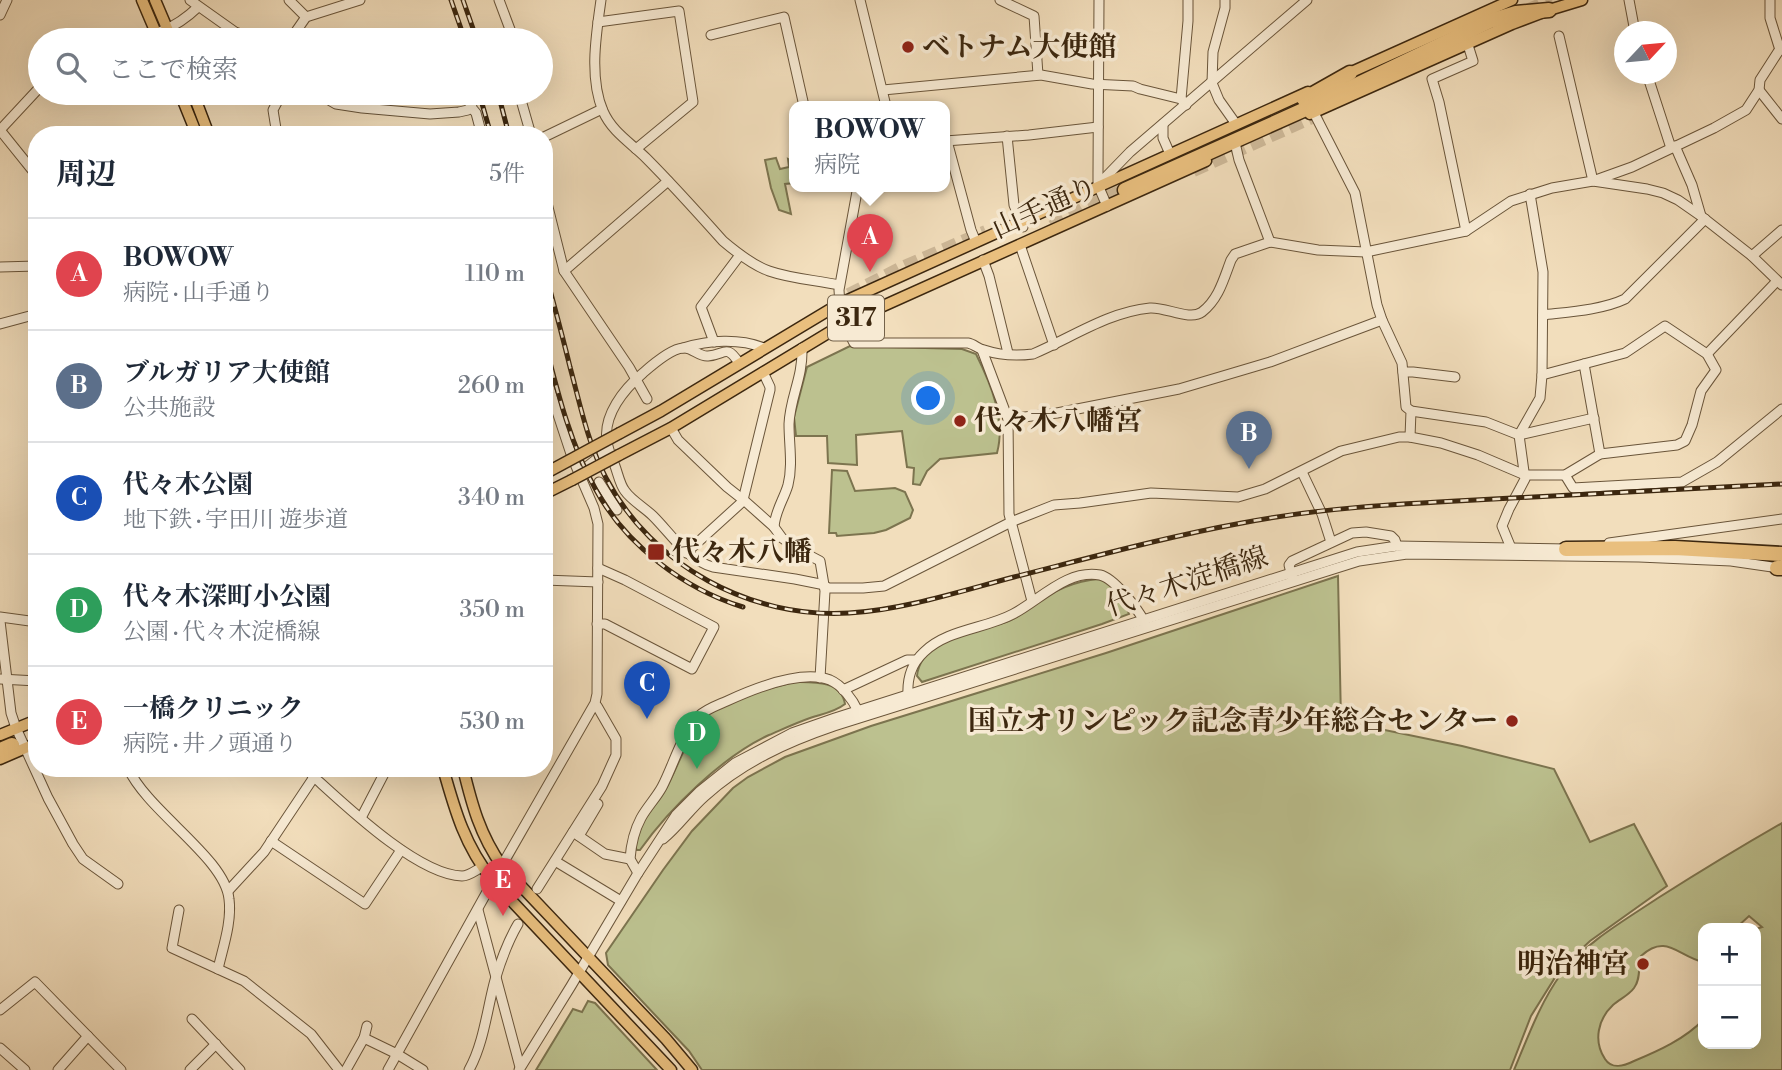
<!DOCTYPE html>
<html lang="ja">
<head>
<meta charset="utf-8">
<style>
  body { margin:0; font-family:"Libre Bodoni","Noto Serif JP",serif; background:#f6f6f7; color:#1f2937 }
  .controls { position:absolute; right:21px; bottom:21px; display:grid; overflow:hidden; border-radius:14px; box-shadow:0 7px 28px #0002 }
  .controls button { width:63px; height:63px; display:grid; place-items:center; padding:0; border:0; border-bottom:2px solid #e0e1e3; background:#fff; color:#1f2937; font:35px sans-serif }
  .compass { position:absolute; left:1614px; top:21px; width:63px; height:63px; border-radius:50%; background:#fff; box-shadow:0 7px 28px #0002; rotate:64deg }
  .you { position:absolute; left:929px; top:399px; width:24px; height:24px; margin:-18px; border:5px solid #fff; border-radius:50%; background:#1a73e8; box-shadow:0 0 0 10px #1a73e833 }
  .badge { display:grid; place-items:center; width:46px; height:46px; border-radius:50%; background:#0f766e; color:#fff; font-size:23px; font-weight:700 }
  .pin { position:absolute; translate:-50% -58px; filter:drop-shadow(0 2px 4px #0008) }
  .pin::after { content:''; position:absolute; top:37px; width:24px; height:21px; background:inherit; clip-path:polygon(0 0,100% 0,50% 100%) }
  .popup { position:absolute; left:789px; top:101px; width:161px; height:91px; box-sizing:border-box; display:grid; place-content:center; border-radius:14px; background:#fff; filter:drop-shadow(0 2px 5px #0005); font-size:23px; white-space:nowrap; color:#747a83 }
  .popup b { font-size:26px; color:#1f2937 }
  .popup::after { content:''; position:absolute; left:50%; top:100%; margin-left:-14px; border:14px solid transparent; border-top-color:#fff }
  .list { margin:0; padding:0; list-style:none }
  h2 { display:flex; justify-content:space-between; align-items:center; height:91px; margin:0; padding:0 28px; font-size:30px }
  h2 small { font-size:23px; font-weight:400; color:#747a83 }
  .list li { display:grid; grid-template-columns:46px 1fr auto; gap:21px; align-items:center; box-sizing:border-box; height:112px; padding:0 28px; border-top:2px solid #e0e1e3 }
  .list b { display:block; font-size:26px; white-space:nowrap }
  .list p { margin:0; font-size:23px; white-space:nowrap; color:#747a83 }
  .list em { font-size:23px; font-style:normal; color:#747a83 }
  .icon { flex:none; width:38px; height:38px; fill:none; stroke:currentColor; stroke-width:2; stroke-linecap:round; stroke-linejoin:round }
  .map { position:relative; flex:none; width:1782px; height:1070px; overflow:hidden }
  .search { position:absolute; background:#fff; box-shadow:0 7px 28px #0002; left:28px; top:28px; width:525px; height:77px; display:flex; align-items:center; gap:18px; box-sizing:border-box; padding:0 24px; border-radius:38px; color:#747a83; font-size:26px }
  .panel { position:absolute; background:#fff; box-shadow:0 7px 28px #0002; left:28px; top:126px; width:525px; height:651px; border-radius:28px }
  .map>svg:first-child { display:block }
  .green { fill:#bcc18f; stroke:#7c744f; stroke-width:2; fill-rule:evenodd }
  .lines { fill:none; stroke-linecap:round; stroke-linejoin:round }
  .highway-tunnel { stroke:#ceb999; stroke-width:14; stroke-dasharray:14 7; stroke-linecap:butt }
  .minor-casing { stroke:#6a553a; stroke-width:11 }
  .major-casing { stroke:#3c270f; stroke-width:13 }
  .highway-casing { stroke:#3c270f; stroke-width:17 }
  .minor { stroke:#f7ead3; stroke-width:9 }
  .major { stroke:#e9bf7e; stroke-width:10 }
  .highway { stroke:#e9bf7e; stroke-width:14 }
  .rail-casing { stroke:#3c270f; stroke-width:5 }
  .rail { stroke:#f7ead3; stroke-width:2.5; stroke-dasharray:8; stroke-linecap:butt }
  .major-bridge-casing { stroke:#3c270f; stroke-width:13; stroke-linecap:butt }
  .major-bridge { stroke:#e9bf7e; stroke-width:10 }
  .poi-dot { fill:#8f2418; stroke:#f7ead3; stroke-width:2.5 }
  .labels { text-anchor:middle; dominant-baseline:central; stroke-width:7; stroke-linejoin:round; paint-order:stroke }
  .shield { fill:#f7ead3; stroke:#74624a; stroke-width:2 }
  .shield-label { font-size:26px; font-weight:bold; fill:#3c270f }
  .poi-label { font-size:28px; font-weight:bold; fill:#3c270f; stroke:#f7ead3; text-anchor:start }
  .street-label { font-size:28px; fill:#3c270f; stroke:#f7ead3 }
</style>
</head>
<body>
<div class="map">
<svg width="1782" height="1070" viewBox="0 0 1782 1070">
  <rect width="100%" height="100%" fill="#f2debc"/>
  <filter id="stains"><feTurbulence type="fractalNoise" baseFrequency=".00286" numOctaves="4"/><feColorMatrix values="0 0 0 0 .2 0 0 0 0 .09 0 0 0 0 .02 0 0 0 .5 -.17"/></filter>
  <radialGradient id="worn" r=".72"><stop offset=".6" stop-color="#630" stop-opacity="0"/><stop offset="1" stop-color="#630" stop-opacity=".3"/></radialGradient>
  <g class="green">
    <polygon points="776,158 780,169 789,167 788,159 790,160 795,168 795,183 785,184 791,214 779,210 771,188 765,160"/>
    <path d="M850,346L962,349L976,354C991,384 1006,420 997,453L940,459L927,471L920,485L913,484L914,468L907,467L902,431L856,435L857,465L828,463L827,436H796L794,417L807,367Z"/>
    <polygon points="832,470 847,471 855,491 895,488 905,492 913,510 910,518 886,530 874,533 837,536 836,533 829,533"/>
    <polygon points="1338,576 1341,721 1462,746 1554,769 1590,842 1634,824 1667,886 1590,941 1561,968 1531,1016 1510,1070 702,1070 689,1051 608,965 606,953 663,870 692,831 733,788 748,777 785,757 871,726 1106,653"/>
    <path d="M1099,579C1116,582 1124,599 1129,614L1102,624L922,682L917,676C920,637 983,632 1011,620C1018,617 1023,612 1029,608C1050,592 1072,581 1099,579Z"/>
    <path d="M794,682C813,682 841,680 845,704C835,712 822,714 810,718C796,723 783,729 769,735C723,756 669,809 640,850H637L635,847C638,836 640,826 646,817C652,807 660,800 665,790C677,770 688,734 704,718C722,700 769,688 794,682Z"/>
    <path d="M1782,823V1070H1514C1528,1037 1540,1003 1561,974C1586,942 1625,920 1658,898C1699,872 1740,847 1782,823ZM1749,916L1762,927L1756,929V1044H1703V1020C1685,1039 1658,1051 1634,1061C1624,1066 1612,1070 1605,1059C1593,1041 1598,1019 1613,1005C1620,999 1629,995 1634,988C1641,979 1638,967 1641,956C1666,933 1678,956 1703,962V928H1736Z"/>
    <polygon points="588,1001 595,1003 657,1070 536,1070 573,1009 582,1012"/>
  </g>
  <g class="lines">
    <g class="highway-tunnel">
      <polyline points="1527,11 1552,0"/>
      <polyline points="1193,170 1325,111"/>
      <polyline points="1052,227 1089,206 1125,190"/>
      <polyline points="849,295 902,268 986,232"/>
      <polyline points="10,739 37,728"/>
    </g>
    <defs>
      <g id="minor">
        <polyline points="190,0 235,32 256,40"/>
        <polyline points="289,0 306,17"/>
        <polyline points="499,0 514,40"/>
        <path d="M601,0C596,35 589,78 603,111C612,132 631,143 646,158C673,185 698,213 723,241C736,252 752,265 769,271C792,279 816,280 839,285"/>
        <polyline points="860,0 886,106"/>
        <polyline points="1000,0 1034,16 1038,75"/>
        <polyline points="1099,0 1098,173 1098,185 1107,206"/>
        <polyline points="1225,0 1225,8 1213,52 1212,83 1219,100 1236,124"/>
        <polyline points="1629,0 1635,32"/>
        <polyline points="1770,0 1770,18 1780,50"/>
        <polyline points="0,15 7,0"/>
        <polyline points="598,22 679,11 693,102 636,149"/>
        <polyline points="711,35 784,17 804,106"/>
        <polyline points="1559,36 1593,181 1632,167 1714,128 1746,110 1759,90 1760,80 1778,52 1782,49"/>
        <path d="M121,40C154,35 173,31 198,7"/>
        <polyline points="290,40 306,17 360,0"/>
        <polyline points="1647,74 1671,148"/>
        <polyline points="883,90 1041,75 1092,84 1133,86 1140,89 1181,99 1186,105"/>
        <polyline points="1759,90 1782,119"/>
        <polyline points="317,93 336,104 362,108 430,114 459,112 468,110 472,104 470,93"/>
        <polyline points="519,93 531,135"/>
        <polyline points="1181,99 1188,21 1188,0"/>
        <polyline points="471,107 476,113 480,128"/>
        <polyline points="1314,113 1355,193 1377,305 1382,320 1402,363 1406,407 1411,411 1410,437"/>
        <polyline points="1163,124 1163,138 1170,154"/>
        <polyline points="0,130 40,87"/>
        <polyline points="0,130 37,176"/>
        <polyline points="277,135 273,110 282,93"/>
        <polyline points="1007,136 1014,205 1023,227"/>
        <polyline points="544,137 602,109"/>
        <polyline points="945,141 1029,135 1098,127"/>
        <polyline points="947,141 971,230 976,242"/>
        <polyline points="1675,146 1692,185 1701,216"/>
        <polyline points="1236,147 1239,160 1270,242"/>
        <polyline points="1098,185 1130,152 1307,0"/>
        <path d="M858,186L839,290C840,312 844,324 854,343H968C974,344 978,349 984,350C999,355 1018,356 1033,354C1071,338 1108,312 1150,308C1166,307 1190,321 1202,312C1219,299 1224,278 1231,260L1235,254L1270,242L1318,250L1366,252L1466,231L1511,201L1552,188L1593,181L1647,189L1663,193L1678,200L1701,216L1752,256L1782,285"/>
        <polyline points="544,191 564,271 629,367 647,399"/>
        <polyline points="1466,231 1439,102 1432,79 1473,61 1468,45"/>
        <polyline points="1020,245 1054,345"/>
        <polyline points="1752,256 1782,230"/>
        <polyline points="983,260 989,276 1008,353"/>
        <polyline points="0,267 37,266"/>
        <polyline points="564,271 668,181"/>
        <path d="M1543,315C1568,312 1602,310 1625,299L1705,219"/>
        <polyline points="0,324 37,314"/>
        <polyline points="714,342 701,307 740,255"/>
        <path d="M683,348C709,340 739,338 764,348"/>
        <polyline points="982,350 1008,419 1009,514 1032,601"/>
        <polyline points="1707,354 1777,281"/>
        <path d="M739,363C726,343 725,355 708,356C699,357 692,347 683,348C671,349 652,365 643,373C624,389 603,415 607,441C608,450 612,458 615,466C618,474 620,485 625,491C631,500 645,508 653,516C672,535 686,559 713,567L795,579L820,584L829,588H863L884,586L1011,522L1054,505L1080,503L1151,493L1238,497L1265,489L1341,451L1399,437H1410L1441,443L1478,455L1525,475H1565L1600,454L1677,445L1685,441L1692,425L1701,391L1716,370L1707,354L1665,326L1625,353L1542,375"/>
        <polyline points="1584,364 1600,454"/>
        <polyline points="1403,372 1413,372 1455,377"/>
        <polyline points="1411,411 1486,422 1519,435 1594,418"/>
        <polyline points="1008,419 1057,413 1179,389 1270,362 1382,320"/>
        <polyline points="671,428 678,440 727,487 746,502 774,527 782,538 801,551 820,561 825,591 820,678"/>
        <polyline points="580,472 608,450"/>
        <polyline points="1302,472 1322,514 1331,542"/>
        <polyline points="1565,475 1573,488 1682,482 1717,462 1782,409"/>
        <polyline points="599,482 617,510"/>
        <path d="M774,527C775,511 784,499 788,485C793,465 789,445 789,424C790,397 803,378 802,348"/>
        <polyline points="1609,543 1782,519"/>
        <polyline points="1511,548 1502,526 1509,509 1525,479 1519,435 1540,398 1542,375 1543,272 1530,194"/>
        <polyline points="686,553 741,503 743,500 770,390 770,387 763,372"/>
        <polyline points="1292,577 1289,565 1292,561 1352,533 1366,532 1391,536 1395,540 1397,546"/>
        <polyline points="544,580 598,582"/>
        <polyline points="0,617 37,622"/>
        <polyline points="0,621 11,713 16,728 48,798 73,844 83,859 118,884"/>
        <polyline points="597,624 605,624 692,669 714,627 625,580 598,568"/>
        <polyline points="0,679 37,681"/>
        <polyline points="843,690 907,660 916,660"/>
        <path d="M908,696C907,678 911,664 924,652C948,629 985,629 1013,614C1040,600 1067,569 1100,575C1114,578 1137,608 1144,621"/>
        <path d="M128,768C148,812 225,858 229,899C232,922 223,947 218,969"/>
        <polyline points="306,768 314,777"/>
        <polyline points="361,818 387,768"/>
        <polyline points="573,832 605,854 630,859"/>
        <polyline points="579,836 598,804"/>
        <path d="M663,839C679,826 690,809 705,796C743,762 787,742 834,726L1359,561L1407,554L1639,557L1731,561L1779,568"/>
        <polyline points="271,841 365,904 401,850"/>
        <polyline points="555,861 621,901"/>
        <path d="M638,873L630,859C631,845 634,831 641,818C647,807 656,798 662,787C674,764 681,735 699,716C706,709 718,705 727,701C753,689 801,669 830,680C842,685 853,700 858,711"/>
        <polyline points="537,889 602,786 616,755 616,739 597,706"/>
        <path d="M228,891L264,852L314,777C346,806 418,875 462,876C469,876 476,870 482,867"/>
        <polyline points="179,910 172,948 244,981 311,1034 339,1070"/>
        <polyline points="478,910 520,1067"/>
        <polyline points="0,1010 35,982 121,1070"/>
        <polyline points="192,1019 240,1070"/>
        <polyline points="364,1038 397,1054 423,1070"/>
        <polyline points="0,1048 25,1070"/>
        <polyline points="58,1070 88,1036"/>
        <polyline points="190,1070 216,1044"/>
        <polyline points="346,1070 364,1038 367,1026"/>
        <polyline points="388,1070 493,881 595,703 597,694 598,524 594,508 572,457 544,372"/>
        <path d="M469,1070C484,1043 487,1009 495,980C501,960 508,941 518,924"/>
        <polyline points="519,1070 571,986 638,873 676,815 700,791 735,763 792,733 835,718 1357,552 1397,546 1568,549"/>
      </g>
      <g id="major">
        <polyline points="142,0 159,40"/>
        <polyline points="155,0 172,40"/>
        <polyline points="1345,75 1512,0"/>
        <polyline points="180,93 197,135"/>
        <polyline points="193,93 209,135"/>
        <polyline points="1310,114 1512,24 1549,10 1582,0"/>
        <polyline points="620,433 661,411 839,304 1308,92"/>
        <polyline points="619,455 671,428 843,324 1206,161"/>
        <polyline points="544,494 572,480"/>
        <polyline points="0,735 37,720"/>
        <polyline points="0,759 37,743"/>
        <path d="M443,768C455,811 465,846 493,881L671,1070"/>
        <path d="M463,768C472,805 480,835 502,866L666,1039L692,1070"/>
      </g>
      <g id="highway">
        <polyline points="1304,99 1350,73"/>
        <polyline points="1125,190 1310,107 1490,21 1516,13 1549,10"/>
        <polyline points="1566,549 1675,548 1782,554"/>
        <polyline points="1777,568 1782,568"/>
        <polyline points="0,750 12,745"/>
      </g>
    </defs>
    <use href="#minor" class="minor-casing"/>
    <use href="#major" class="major-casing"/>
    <use href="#highway" class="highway-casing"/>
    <use href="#minor" class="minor"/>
    <use href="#major" class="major"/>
    <use href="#highway" class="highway"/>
    <defs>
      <g id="rail">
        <polyline points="451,0 465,40"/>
        <polyline points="463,0 477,40"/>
        <polyline points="479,93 491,135"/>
        <polyline points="498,93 509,135"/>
        <path d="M544,268C553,301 562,334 570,367C580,404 588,444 606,478C652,566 751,619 849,613C903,610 961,591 1014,577C1089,558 1165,537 1242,523C1319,508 1396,504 1475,500C1577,495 1680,489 1782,484"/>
        <polyline points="544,314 546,321"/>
        <path d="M544,339C557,390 570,444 596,490C626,545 684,589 743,607"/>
      </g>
    </defs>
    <use href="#rail" class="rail-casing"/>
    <use href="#rail" class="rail"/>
    <defs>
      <g id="major-bridge">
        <polyline points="544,474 620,433"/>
        <polyline points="572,480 619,455"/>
      </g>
    </defs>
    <use href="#major-bridge" class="major-bridge-casing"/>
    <use href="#major-bridge" class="major-bridge"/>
  </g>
  <g class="poi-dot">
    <circle cx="908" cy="47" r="7"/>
    <circle cx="960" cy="421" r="7"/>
    <rect x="647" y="543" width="18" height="18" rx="3.5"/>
    <circle cx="1512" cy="721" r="7"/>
    <circle cx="1643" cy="964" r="7"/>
  </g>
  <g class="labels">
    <rect class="shield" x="828" y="295.5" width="56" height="45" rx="5"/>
    <g class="shield-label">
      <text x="856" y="318">317</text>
    </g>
    <g class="poi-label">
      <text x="922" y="47">ベトナム大使館</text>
      <text x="974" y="421">代々木八幡宮</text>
      <text x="672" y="552">代々木八幡</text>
      <text x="1498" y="721" text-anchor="end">国立オリンピック記念青少年総合センター</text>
      <text x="1629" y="964" text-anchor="end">明治神宮</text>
    </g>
    <g class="street-label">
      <text transform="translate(1045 208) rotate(-24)">山手通り</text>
      <text transform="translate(1187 582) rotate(-18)">代々木淀橋線</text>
    </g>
  </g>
  <rect width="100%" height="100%" filter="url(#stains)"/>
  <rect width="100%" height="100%" fill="url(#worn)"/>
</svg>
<div class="controls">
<button>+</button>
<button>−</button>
</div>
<svg class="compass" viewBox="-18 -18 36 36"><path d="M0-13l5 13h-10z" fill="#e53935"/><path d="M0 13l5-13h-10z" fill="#747a83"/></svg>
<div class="you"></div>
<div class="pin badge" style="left:870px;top:272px;background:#e0444e">A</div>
<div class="popup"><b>BOWOW</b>病院</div>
<div class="pin badge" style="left:1249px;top:469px;background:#5c6f8a">B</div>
<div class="pin badge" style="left:647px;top:719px;background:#1a4fb4">C</div>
<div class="pin badge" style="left:697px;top:769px;background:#2e9e5b">D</div>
<div class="pin badge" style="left:503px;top:916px;background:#e0444e">E</div>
<div class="search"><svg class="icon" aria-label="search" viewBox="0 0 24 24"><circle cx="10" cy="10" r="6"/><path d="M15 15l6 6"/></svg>ここで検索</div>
<section class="panel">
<h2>周辺<small>5件</small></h2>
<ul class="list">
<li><span class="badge" style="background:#e0444e">A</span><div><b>BOWOW</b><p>病院 · 山手通り</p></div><em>110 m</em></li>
<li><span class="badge" style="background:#5c6f8a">B</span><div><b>ブルガリア大使館</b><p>公共施設</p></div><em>260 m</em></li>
<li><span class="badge" style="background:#1a4fb4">C</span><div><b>代々木公園</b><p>地下鉄 · 宇田川 遊歩道</p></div><em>340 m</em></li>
<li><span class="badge" style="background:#2e9e5b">D</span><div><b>代々木深町小公園</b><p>公園 · 代々木淀橋線</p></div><em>350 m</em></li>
<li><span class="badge" style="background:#e0444e">E</span><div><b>一橋クリニック</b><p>病院 · 井ノ頭通り</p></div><em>530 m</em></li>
</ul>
</section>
</div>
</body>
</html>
